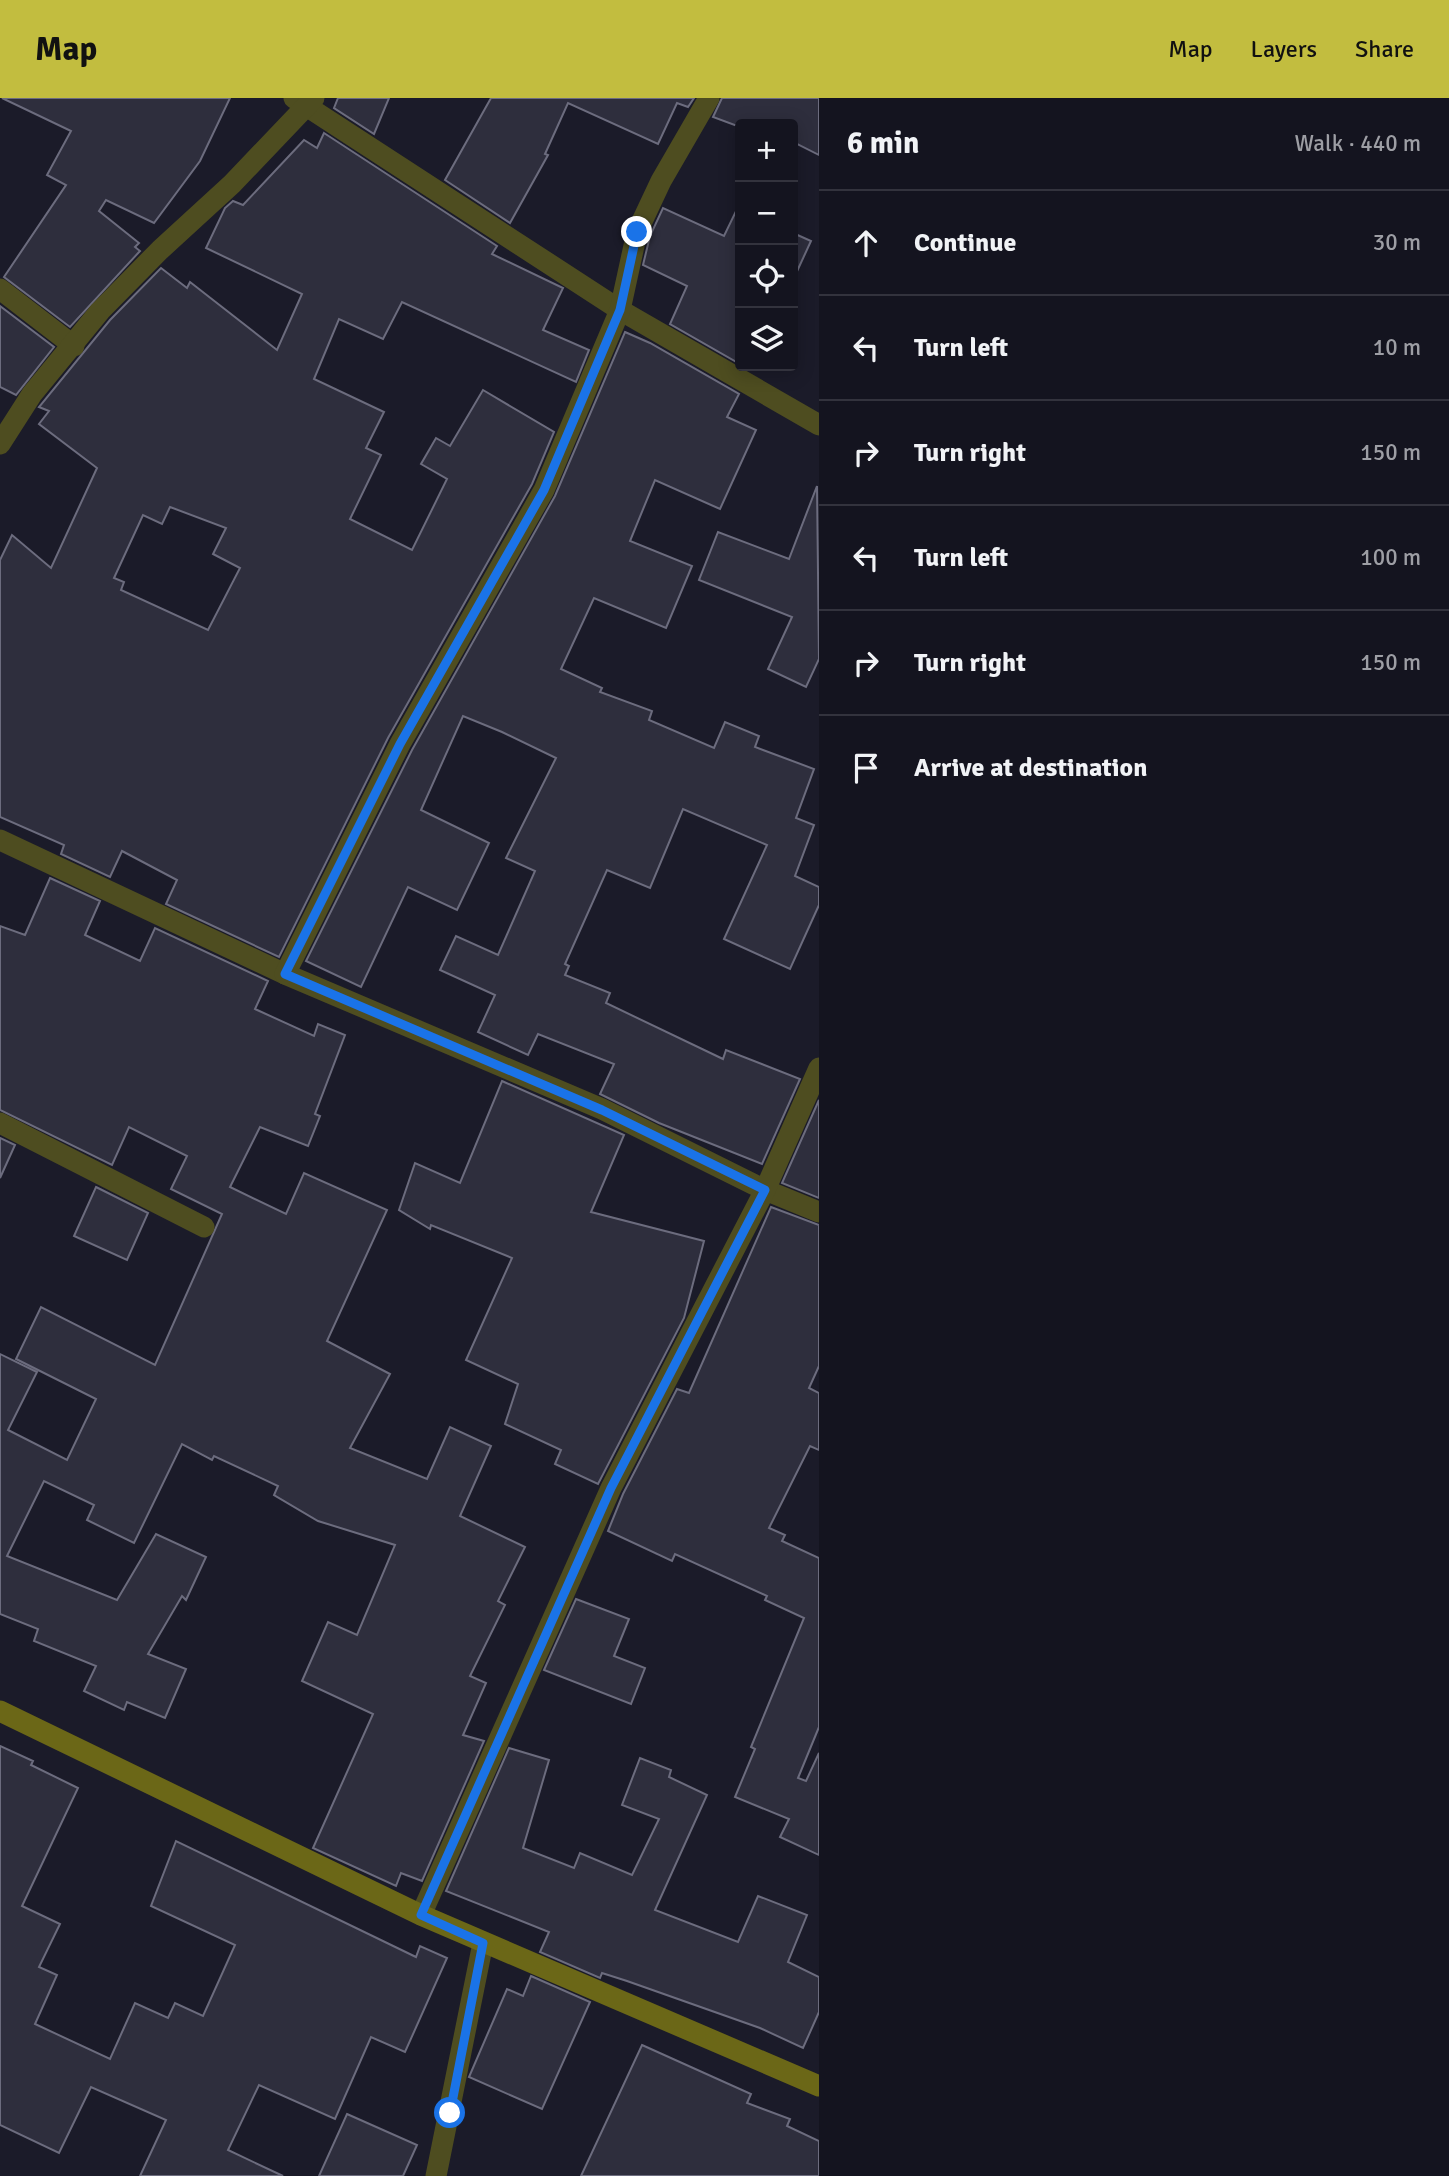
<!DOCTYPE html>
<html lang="en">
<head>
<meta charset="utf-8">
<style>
  body { margin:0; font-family:Signika,sans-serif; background:#21212c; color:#f1f3f6 }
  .controls { position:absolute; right:21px; top:21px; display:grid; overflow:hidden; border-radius:7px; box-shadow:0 4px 18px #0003 }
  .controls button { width:63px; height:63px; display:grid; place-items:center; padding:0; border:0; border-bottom:2px solid #33333d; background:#14141f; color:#f1f3f6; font:35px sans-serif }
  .stop { position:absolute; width:21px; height:21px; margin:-16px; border:5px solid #1a73e8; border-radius:50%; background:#fff }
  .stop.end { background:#1a73e8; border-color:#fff; box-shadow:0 2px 7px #0008 }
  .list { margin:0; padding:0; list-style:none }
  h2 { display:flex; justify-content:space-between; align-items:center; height:91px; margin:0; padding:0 28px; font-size:30px }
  h2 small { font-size:23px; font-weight:400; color:#9d9ea4 }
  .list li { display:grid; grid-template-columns:46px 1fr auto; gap:21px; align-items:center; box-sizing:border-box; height:105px; padding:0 28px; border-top:2px solid #33333d }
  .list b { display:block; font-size:26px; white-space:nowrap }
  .list em { font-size:23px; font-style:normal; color:#9d9ea4 }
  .icon { flex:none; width:38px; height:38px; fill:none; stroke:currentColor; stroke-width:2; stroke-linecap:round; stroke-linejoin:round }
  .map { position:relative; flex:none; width:819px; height:2078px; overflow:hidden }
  header { display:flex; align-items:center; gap:42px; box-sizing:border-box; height:98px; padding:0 35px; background:#c2bd3f; color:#111 }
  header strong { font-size:33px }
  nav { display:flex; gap:38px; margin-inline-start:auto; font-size:24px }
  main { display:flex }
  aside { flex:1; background:#14141f }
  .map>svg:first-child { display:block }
  .building { fill:#2e2e3d; stroke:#6c6c7e; stroke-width:2; fill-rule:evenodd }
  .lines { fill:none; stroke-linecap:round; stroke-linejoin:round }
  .street { stroke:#4e4d20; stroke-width:21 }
  .secondary { stroke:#6b6717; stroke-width:21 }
  .route { stroke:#1a73e8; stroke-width:9 }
</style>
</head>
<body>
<header>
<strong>Map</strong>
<nav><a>Map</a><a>Layers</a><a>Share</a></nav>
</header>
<main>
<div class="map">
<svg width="819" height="2078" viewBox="0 0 819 2078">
  <rect width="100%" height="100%" fill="#1b1b29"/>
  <g class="building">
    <polygon points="2,0 230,0 200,63 154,125 106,102 99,113 139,145 135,149 140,153 70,229 4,179 66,87 47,77 71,33"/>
    <polygon points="338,0 389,0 374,36 334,10"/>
    <polygon points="491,0 694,0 688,9 677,5 658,46 568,5 545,56 548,57 510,125 445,82"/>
    <polygon points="722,0 819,0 819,57 793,44 793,26 740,29 713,19"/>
    <path d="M324,35L497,148L492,156L563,190L543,232L589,252L576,284L402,204L383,241L339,221L314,281L384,314L366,350L381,357L350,421L412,452L447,381L421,366L436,340L450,348L483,292L554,334L532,386L388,640L279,859L166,806L177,782L122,753L110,779L61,756L64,747L0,719V462L12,437L51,470L97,370L39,326L49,313L39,309L110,222L161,170L187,190L190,184L277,252L302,196L206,150L225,110L233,103L243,107L304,42L317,50ZM170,409L226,430L213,456L240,470L208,532L121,492L124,484L114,480L143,417L162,426Z"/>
    <polygon points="738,109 740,110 740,266 670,226 687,188 643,167 650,138 663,110 724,138"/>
    <polygon points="793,135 811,143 793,182"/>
    <polygon points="0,208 54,249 16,297 0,289"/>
    <polygon points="625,234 650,245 739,296 727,319 756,332 720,411 655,382 630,443 692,468 666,530 594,500 561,571 602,590 600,594 652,613 649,622 714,650 725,624 759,638 755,649 814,671 796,720 814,727 795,778 819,789 819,807 790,871 724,841 767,747 683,711 650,790 607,772 565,866 569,868 565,877 610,895 606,905 723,961 726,952 800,981 762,1066 659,1025 600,996 614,966 538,936 528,957 478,934 495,897 440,872 456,838 498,857 535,773 506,760 556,660 502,634 463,618 421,712 489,745 457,812 408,789 361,889 306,863 412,652 555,398"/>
    <polygon points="817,388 819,561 806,589 768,571 792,519 699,482 718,434 789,461"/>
    <polygon points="50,780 100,803 85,837 140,863 155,830 268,883 255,911 314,938 318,926 345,937 315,1016 320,1018 308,1048 260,1029 230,1089 286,1116 304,1075 387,1112 327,1243 390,1276 350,1350 427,1381 450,1329 491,1348 460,1418 525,1449 498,1503 505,1507 470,1578 486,1585 463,1637 484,1643 422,1783 401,1775 396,1788 313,1750 373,1616 302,1583 328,1524 357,1537 395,1447 318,1423 274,1397 278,1388 214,1358 212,1362 182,1346 134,1445 87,1422 94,1407 44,1383 7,1458 117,1502 156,1436 206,1459 186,1502 182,1498 148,1556 186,1571 165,1620 127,1604 124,1612 84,1593 96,1568 34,1543 38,1531 0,1516 0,1256 37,1274 8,1332 67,1362 96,1301 16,1261 41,1209 155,1267 222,1116 171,1091 187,1058 129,1029 112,1067 0,1012 0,828 25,837"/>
    <polygon points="502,983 624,1037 591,1114 704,1143 684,1220 598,1386 555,1366 561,1352 505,1326 518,1286 466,1262 512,1160 431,1127 430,1131 399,1112 415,1065 460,1085"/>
    <polygon points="819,1002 819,1100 782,1085"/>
    <polygon points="0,1040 15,1047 0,1080"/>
    <polygon points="96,1089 148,1115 127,1162 74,1138"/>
    <polygon points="771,1109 819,1127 819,1268 809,1290 819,1295 819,1352 810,1348 769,1430 785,1437 782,1443 819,1460 819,1629 798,1680 806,1683 819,1655 819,1757 780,1739 789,1721 735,1699 755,1651 751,1649 804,1520 765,1502 767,1498 675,1456 672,1463 608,1433 623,1396 677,1291 689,1295"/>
    <polygon points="576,1501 629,1521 614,1558 645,1570 631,1606 544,1572"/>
    <polygon points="0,1648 33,1663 31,1667 78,1690 22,1808 60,1826 39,1869 57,1877 35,1926 110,1961 135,1905 168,1920 175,1905 203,1918 235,1847 151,1808 176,1743 416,1859 420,1848 447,1860 405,1954 371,1939 335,2021 259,1987 228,2052 283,2078 140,2078 166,2022 91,1989 59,2055 0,2027"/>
    <polygon points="509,1650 549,1662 523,1750 574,1770 580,1755 632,1777 659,1721 622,1707 640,1660 671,1672 669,1679 707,1697 655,1812 738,1844 758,1798 807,1817 788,1864 819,1879 819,1914 803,1950 760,1930 627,1883 602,1875 600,1880 540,1854 549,1834 446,1793"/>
    <polygon points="531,1878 590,1904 542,2011 469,1979 507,1891 523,1898"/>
    <polygon points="642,1947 751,1996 747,2005 790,2021 787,2028 819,2043 819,2078 581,2078"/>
    <polygon points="347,2016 417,2047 403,2078 319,2078"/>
  </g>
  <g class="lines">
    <g class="street">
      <polyline points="294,0 620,212 819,327"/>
      <polyline points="0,191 74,248"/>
      <polyline points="0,346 32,296 100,213 160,152 232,86 314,0"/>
      <polyline points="0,742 285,876 602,1011 765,1092 819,1114"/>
      <polyline points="285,876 400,646 544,392 620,212 637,134 661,83 709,0"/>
      <polyline points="0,1025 204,1129"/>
      <polyline points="421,1817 611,1390 765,1092 819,970"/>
      <polyline points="436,2078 483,1845"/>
    </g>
    <polyline class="secondary" points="0,1613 421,1817 819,1988"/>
  </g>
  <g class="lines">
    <polyline class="route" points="450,2015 483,1845 421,1817 611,1390 765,1092 602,1012 285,876 400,646 544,392 620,212 637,134"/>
  </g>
</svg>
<div class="controls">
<button>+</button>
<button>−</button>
<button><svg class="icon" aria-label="locate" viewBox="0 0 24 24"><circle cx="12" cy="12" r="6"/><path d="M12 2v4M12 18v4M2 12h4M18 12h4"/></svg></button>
<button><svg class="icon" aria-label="layers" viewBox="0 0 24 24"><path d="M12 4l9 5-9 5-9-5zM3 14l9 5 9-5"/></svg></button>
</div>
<div class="stop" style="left:450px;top:2015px"></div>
<div class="stop end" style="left:637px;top:134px"></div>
</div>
<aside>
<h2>6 min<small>Walk · 440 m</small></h2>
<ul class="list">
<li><svg class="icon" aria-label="ahead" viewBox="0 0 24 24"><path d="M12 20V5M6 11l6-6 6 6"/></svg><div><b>Continue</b></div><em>30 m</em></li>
<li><svg class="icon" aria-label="left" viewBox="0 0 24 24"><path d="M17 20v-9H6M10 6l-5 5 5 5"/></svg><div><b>Turn left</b></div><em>10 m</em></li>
<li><svg class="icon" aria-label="right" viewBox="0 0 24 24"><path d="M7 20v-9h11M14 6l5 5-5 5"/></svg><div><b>Turn right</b></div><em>150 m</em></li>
<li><svg class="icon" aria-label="left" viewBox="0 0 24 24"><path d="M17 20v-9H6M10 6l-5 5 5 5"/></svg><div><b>Turn left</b></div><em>100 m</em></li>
<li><svg class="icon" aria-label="right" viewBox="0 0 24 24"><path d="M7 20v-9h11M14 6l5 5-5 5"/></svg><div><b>Turn right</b></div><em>150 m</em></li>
<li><svg class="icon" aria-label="arrive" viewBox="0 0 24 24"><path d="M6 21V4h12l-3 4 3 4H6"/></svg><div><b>Arrive at destination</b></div></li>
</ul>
</aside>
</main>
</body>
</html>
